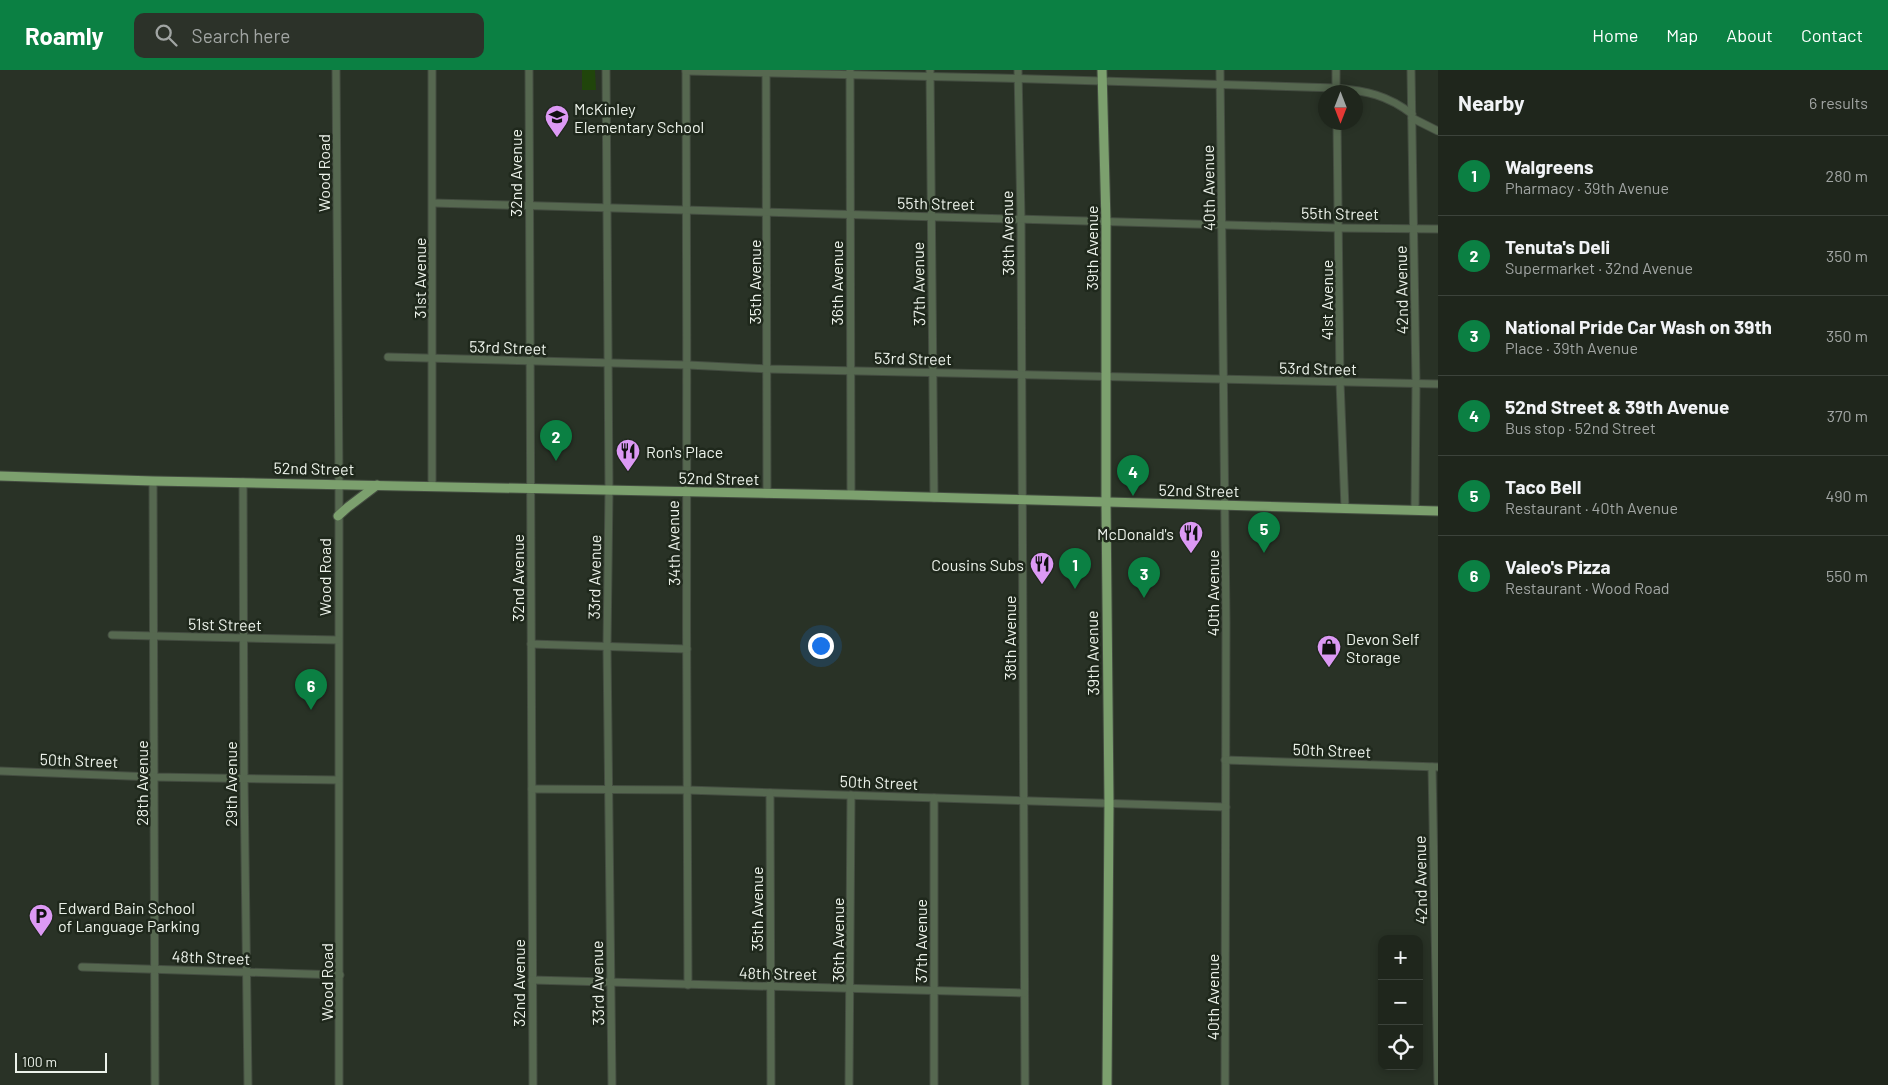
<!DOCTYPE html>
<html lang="en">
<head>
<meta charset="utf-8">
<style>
  body { margin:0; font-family:Barlow,sans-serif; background:#2c3229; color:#f1f3f6 }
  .controls { position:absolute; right:15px; bottom:15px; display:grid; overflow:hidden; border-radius:10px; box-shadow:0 2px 8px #0003 }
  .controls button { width:45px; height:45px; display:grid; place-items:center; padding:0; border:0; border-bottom:1px solid #3c433b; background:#1f261c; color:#f1f3f6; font:25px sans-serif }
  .compass { position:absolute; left:1318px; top:15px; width:45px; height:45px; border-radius:50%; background:#1f261c; box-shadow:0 2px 8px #0003; rotate:180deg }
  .scale { position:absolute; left:15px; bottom:12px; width:92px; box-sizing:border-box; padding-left:5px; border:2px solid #ecf2ea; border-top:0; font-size:14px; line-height:18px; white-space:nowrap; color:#ecf2ea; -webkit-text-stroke:4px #1f281c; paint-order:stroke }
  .you { position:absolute; left:820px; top:575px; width:18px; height:18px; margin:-12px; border:4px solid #fff; border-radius:50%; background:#1a73e8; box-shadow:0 0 0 8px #1a73e833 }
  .badge { display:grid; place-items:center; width:32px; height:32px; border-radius:50%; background:#0b8043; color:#fff; font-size:16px; font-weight:700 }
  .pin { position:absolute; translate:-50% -41px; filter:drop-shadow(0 1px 2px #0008) }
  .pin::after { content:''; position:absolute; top:26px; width:18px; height:15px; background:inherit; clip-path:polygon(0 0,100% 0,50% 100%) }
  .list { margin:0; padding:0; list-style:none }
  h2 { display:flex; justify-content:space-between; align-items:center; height:65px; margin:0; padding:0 20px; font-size:21px }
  h2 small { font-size:16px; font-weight:400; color:#a1a5a3 }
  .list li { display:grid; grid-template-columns:32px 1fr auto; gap:15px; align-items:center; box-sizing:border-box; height:80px; padding:0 20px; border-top:1px solid #3c433b }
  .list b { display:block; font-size:19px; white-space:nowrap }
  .list p { margin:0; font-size:16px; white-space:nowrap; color:#a1a5a3 }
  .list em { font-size:16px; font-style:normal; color:#a1a5a3 }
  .icon { flex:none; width:28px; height:28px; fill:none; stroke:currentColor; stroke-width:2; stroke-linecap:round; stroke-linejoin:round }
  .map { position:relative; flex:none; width:1438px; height:1015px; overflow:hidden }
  header { display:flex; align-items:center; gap:30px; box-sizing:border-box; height:70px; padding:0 25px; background:#0b8043; color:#fff }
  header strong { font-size:24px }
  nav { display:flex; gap:28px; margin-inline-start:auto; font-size:18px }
  .search { width:350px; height:45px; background:#2c3229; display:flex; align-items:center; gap:12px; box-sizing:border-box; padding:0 18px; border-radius:10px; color:#a1a5a3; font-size:19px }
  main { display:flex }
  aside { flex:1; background:#1f261c }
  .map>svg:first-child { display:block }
  .green { fill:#20450b }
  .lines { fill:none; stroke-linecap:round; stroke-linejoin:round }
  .minor-casing { stroke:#444d41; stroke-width:9 }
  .major-casing { stroke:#444d41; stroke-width:11 }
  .minor { stroke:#566850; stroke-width:7 }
  .major { stroke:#7ca06e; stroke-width:9 }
  .labels { text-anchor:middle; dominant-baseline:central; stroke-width:5; stroke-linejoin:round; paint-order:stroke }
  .poi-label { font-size:16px; fill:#ecf2ea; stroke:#1f281c; text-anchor:start }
  .street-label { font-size:16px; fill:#ecf2ea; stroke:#1f281c }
</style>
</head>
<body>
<header>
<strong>Roamly</strong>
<div class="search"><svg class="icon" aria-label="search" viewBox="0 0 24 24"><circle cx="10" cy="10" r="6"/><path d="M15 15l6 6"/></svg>Search here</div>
<nav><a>Home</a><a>Map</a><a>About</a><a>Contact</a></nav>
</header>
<main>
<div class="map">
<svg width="1438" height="1015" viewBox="0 0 1438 1015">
  <rect width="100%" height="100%" fill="#293226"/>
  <polygon class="green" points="582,0 595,0 596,20 582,20"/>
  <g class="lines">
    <defs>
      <g id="minor">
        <polyline points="336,0 339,414 339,1015"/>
        <polyline points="529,0 533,1015"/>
        <polyline points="606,0 609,420 607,577 612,1015"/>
        <path d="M686,0C688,305 685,610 688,915"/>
        <polyline points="766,0 767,424"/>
        <polyline points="850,0 851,425"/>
        <polyline points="930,0 934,428"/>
        <polyline points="1018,0 1021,149 1025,1015"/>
        <polyline points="1220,0 1226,552 1225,1015"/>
        <polyline points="1336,0 1336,22"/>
        <polyline points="1411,0 1416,314 1415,440"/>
        <path d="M686,1C903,5 1119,11 1336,18C1367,21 1387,25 1412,44"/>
        <polyline points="1412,48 1438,61"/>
        <polyline points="1337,52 1340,312 1345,438"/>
        <polyline points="433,133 1339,158 1438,159"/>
        <polyline points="388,287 688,295 768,299 1438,314"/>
        <polyline points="153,411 155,1015"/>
        <polyline points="243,412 244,708 248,1015"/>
        <polyline points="432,416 432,0"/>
        <polyline points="112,565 338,570"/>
        <polyline points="531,574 687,579"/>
        <polyline points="1225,690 1438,697"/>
        <polyline points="1432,697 1438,1013"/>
        <polyline points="0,701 154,707 338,710"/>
        <polyline points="532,719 686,720 1226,737"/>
        <polyline points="770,723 771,1015"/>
        <polyline points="934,728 934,1015"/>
        <polyline points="82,897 340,905"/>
        <polyline points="532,910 1024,923"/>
        <polyline points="849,1015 851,725"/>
      </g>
      <g id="major">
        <polyline points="1102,0 1106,152 1106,433 1109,733 1107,1015"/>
        <polyline points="0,406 153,411 851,425 1438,441"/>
        <polyline points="338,446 348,437 377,415"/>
      </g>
    </defs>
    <use href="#minor" class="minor-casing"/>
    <use href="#major" class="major-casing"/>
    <use href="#minor" class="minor"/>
    <use href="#major" class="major"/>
  </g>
  <defs>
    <symbol id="school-pin" viewBox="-11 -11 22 30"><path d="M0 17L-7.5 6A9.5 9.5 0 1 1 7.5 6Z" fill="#dc99f4" stroke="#1f281c"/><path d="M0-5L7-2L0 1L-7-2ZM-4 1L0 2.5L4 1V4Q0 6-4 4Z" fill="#111"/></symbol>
    <symbol id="restaurant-pin" viewBox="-11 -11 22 30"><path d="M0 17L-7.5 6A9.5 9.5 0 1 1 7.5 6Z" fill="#dc99f4" stroke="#1f281c"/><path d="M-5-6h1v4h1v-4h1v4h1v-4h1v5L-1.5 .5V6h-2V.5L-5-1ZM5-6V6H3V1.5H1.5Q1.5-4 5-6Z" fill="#111"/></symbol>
    <symbol id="shop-pin" viewBox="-11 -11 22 30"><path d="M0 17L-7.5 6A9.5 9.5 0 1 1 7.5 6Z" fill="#dc99f4" stroke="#1f281c"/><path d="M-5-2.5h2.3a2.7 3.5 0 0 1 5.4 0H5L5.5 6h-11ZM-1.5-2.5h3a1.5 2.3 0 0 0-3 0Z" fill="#111"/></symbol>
    <symbol id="parking-pin" viewBox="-11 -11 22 30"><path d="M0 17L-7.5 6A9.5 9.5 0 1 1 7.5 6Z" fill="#dc99f4" stroke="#1f281c"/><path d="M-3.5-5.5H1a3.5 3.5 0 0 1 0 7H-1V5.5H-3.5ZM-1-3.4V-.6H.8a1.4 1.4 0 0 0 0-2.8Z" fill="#111"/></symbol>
  </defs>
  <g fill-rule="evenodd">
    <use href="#school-pin" x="543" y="33" width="28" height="38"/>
    <use href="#restaurant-pin" x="614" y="367" width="28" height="38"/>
    <use href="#restaurant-pin" x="1177" y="449" width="28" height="38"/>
    <use href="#restaurant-pin" x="1028" y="480" width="28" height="38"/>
    <use href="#shop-pin" x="1315" y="563" width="28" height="38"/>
    <use href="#parking-pin" x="27" y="832" width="28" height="38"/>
  </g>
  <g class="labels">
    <g class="poi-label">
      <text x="574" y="38">McKinley<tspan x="574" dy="18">Elementary School</tspan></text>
      <text x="646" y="381">Ron's Place</text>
      <text x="1174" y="463" text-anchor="end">McDonald's</text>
      <text x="1024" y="494" text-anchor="end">Cousins Subs</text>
      <text x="1346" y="568">Devon Self<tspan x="1346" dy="18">Storage</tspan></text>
      <text x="58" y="837">Edward Bain School<tspan x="58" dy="18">of Language Parking</tspan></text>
    </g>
    <g class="street-label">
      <text transform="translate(323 103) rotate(-90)">Wood Road</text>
      <text transform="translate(515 103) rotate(-90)">32nd Avenue</text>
      <text transform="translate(1208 118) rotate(-91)">40th Avenue</text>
      <text transform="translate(936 133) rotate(1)">55th Street</text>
      <text transform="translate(1340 143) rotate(1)">55th Street</text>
      <text transform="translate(1007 163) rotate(-91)">38th Avenue</text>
      <text transform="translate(1091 178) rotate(-90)">39th Avenue</text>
      <text transform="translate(419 208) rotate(-90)">31st Avenue</text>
      <text transform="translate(754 212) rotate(-90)">35th Avenue</text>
      <text transform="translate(836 213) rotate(-90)">36th Avenue</text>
      <text transform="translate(918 214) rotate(-91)">37th Avenue</text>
      <text transform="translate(1401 220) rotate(-91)">42nd Avenue</text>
      <text transform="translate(1326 230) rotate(-90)">41st Avenue</text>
      <text transform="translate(508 277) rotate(2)">53rd Street</text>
      <text transform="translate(913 288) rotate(1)">53rd Street</text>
      <text transform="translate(1318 298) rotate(1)">53rd Street</text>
      <text transform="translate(314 398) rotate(1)">52nd Street</text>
      <text transform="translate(719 408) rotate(1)">52nd Street</text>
      <text transform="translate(1199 420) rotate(1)">52nd Street</text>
      <text transform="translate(673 473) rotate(-91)">34th Avenue</text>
      <text transform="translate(324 507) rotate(-90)">Wood Road</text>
      <text transform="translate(594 507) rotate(-89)">33rd Avenue</text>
      <text transform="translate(517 508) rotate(-90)">32nd Avenue</text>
      <text transform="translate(1212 523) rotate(-90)">40th Avenue</text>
      <text transform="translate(225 554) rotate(1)">51st Street</text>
      <text transform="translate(1009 568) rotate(-90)">38th Avenue</text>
      <text transform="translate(1092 583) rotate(-91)">39th Avenue</text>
      <text transform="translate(1332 680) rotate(2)">50th Street</text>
      <text transform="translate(79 690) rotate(2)">50th Street</text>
      <text transform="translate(879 712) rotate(2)">50th Street</text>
      <text transform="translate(141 713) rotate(-90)">28th Avenue</text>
      <text transform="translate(230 714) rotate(-90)">29th Avenue</text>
      <text transform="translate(1420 810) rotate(-91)">42nd Avenue</text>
      <text transform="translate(756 839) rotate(-90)">35th Avenue</text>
      <text transform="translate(837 870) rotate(-90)">36th Avenue</text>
      <text transform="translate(920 871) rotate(-90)">37th Avenue</text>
      <text transform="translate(211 887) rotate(2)">48th Street</text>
      <text transform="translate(778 903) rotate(1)">48th Street</text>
      <text transform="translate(326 912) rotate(-90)">Wood Road</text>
      <text transform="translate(518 913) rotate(-90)">32nd Avenue</text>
      <text transform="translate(597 913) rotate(-91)">33rd Avenue</text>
      <text transform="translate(1212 927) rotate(-90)">40th Avenue</text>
    </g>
  </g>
</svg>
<div class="controls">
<button>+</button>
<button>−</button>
<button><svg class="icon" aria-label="locate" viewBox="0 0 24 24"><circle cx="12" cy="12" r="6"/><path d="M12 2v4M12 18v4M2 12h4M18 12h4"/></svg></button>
</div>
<svg class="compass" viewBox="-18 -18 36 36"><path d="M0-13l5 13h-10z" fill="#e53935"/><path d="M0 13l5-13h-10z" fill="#a1a5a3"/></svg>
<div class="scale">100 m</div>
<div class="you"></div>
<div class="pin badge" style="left:1075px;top:519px">1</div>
<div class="pin badge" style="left:556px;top:391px">2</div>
<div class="pin badge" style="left:1144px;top:528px">3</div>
<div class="pin badge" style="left:1133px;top:426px">4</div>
<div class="pin badge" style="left:1264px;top:483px">5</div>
<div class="pin badge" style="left:311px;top:640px">6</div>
</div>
<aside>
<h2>Nearby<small>6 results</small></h2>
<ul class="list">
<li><span class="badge">1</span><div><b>Walgreens</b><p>Pharmacy · 39th Avenue</p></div><em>280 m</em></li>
<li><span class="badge">2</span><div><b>Tenuta's Deli</b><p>Supermarket · 32nd Avenue</p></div><em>350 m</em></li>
<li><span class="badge">3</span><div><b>National Pride Car Wash on 39th</b><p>Place · 39th Avenue</p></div><em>350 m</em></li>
<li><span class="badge">4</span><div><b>52nd Street &amp; 39th Avenue</b><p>Bus stop · 52nd Street</p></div><em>370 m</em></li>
<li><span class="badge">5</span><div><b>Taco Bell</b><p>Restaurant · 40th Avenue</p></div><em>490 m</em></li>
<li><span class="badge">6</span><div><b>Valeo's Pizza</b><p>Restaurant · Wood Road</p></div><em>550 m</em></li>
</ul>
</aside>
</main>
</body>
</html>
